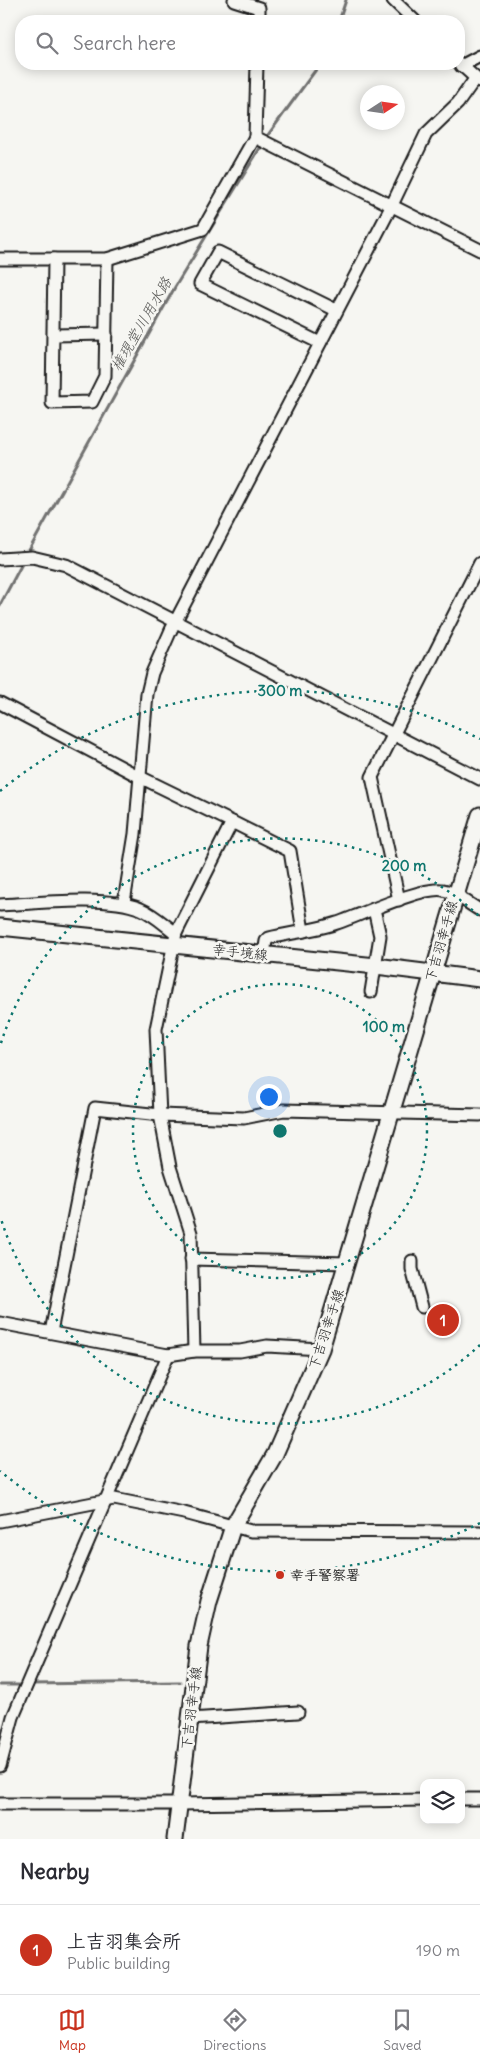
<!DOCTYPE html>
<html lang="en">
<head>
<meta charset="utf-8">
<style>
  body { margin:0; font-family:Delius,"Klee One",sans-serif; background:#f2f2f3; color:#2b2b33 }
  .controls { position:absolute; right:15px; bottom:15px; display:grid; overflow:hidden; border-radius:10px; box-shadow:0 2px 12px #0003 }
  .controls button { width:45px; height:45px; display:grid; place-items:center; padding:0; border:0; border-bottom:1px solid #e1e1e2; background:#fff; color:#2b2b33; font:25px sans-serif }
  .compass { position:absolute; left:360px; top:85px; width:45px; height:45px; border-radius:50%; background:#fff; box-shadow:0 2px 12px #0003; rotate:78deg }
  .you { position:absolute; left:268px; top:1096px; width:18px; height:18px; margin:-12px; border:4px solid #fff; border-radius:50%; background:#1a73e8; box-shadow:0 0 0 8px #1a73e833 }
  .badge { display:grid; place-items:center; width:32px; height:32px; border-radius:50%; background:#c8321e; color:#fff; font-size:16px; font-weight:700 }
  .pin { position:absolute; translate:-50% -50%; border:2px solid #fff; box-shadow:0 1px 5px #0006 }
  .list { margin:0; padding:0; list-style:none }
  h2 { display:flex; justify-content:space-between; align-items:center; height:65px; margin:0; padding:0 20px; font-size:21px }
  h2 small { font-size:16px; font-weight:400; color:#7c7c81 }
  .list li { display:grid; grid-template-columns:32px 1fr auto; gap:15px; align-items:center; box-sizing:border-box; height:90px; padding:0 20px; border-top:1px solid #e1e1e2 }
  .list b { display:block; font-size:19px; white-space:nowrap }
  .list p { margin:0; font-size:16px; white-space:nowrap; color:#7c7c81 }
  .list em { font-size:16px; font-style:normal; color:#7c7c81 }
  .icon { flex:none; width:28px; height:28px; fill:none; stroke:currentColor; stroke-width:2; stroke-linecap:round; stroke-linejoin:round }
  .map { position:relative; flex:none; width:480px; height:1839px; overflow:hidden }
  .search { position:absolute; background:#fff; box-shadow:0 2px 12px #0003; left:15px; right:15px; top:15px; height:55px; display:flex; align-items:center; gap:12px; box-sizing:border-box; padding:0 18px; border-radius:20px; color:#7c7c81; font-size:19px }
  .sheet { height:155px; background:#fff }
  nav { display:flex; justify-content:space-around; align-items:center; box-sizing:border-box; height:70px; border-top:1px solid #e1e1e2; background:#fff; font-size:14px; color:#7c7c81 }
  nav a { display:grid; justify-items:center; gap:2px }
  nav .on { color:#c8321e }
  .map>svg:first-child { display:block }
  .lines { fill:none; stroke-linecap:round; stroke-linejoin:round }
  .stream { stroke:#727271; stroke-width:3 }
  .minor-casing { stroke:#1c1c1c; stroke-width:15 }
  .major-casing { stroke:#1c1c1c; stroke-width:19 }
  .minor { stroke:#f6f6f2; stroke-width:11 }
  .major { stroke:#f6f6f2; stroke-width:15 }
  .ring { fill:none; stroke:#0f766e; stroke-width:2.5; stroke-dasharray:2.5 5 }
  .poi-dot { fill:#c8321e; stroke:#f6f6f2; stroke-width:2 }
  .labels { text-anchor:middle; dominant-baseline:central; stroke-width:5; stroke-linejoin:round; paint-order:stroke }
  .street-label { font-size:14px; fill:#1c1c1c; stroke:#f6f6f2 }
  .poi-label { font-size:14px; font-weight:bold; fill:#1c1c1c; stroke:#f6f6f2; text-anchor:start }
  .water-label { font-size:15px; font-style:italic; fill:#565654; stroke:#f6f6f2 }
  .centre { fill:#0f766e; stroke:#f6f6f2; stroke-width:2.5 }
  .ring-label { font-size:15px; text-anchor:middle; font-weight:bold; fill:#0f766e; stroke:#f6f6f2; stroke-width:5; stroke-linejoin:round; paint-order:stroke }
</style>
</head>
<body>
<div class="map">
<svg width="480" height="1839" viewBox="0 0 480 1839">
  <rect width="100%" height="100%" fill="#f6f6f2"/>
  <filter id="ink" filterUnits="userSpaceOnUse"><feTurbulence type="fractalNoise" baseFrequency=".02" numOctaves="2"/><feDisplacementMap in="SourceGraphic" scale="10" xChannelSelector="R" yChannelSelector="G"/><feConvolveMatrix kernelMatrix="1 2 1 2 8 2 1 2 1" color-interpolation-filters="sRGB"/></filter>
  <g filter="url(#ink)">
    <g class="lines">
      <g class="stream">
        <polyline points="339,21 346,0"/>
        <polyline points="27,554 175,287 268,135 320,64"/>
        <polyline points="0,605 24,560"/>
        <polyline points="30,1684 180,1682"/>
        <polyline points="0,1685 24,1685"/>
      </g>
      <defs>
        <g id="minor">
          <polyline points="234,0 259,8 259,21"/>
          <polyline points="393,0 415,21"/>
          <polyline points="459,63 480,82"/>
          <polyline points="257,64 255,137 480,250"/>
          <polyline points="461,66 480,56"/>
          <polyline points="0,259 107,259 203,229 255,137"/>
          <polyline points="54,259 52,403 92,402 105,376 107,259"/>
          <polyline points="54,335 106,334"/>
          <polyline points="320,343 200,284 218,252 336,310"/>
          <polyline points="0,559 32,557 66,565 480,779"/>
          <polyline points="0,703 140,777 232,822 176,933 156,1029 160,1115 170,1167 191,1233 194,1351"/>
          <polyline points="232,822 290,851 303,931"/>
          <polyline points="399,900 372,777 480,563"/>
          <polyline points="124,902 135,834 147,694 152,673 171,630 391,207 426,134 458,103 475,79"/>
          <path d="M0,905C37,903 109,895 141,909C153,914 165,925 176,933"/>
          <path d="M264,954L266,941L269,938C291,933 315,930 337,923C359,916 422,886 443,890C456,892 468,904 480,910"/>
          <polyline points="371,992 380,936 374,909"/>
          <polyline points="191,1259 347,1263"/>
          <polyline points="412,1261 412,1269 422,1307"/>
          <polyline points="0,1323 168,1355 194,1351 240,1351 267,1346 321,1349"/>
          <polyline points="51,1332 95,1108 160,1115 244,1118 284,1110 480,1115"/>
          <polyline points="0,1521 114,1499 184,1513 251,1531 480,1532"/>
          <polyline points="190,1719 298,1712"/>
          <polyline points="0,1766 13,1717 168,1355"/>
          <polyline points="461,1799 480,1799"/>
          <polyline points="0,1804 179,1804 424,1800"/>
        </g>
        <g id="major">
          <polyline points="0,927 376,966 480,979"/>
          <polyline points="175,1839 199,1646 209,1601 233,1526 275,1454 321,1349 480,815"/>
        </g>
      </defs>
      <use href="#minor" class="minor-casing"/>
      <use href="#major" class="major-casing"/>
      <use href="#minor" class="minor"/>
      <use href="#major" class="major"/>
    </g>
  </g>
  <g class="ring">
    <circle cx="280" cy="1131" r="147"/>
    <path d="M480 1345A293 293 0 0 1 1 1219M1 1043A293 293 0 0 1 480 917"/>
    <path d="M480 1523A440 440 0 0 1 0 1471M0 791A440 440 0 0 1 480 739"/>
  </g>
  <circle class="poi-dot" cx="280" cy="1575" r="5"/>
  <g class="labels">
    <g class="street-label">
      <text transform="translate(441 941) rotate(-74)">下吉羽幸手線</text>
      <text transform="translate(240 952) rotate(6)">幸手境線</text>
      <text transform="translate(326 1329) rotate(-72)">下吉羽幸手線</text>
      <text transform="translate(191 1708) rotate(-83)">下吉羽幸手線</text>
    </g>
    <g class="poi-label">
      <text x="290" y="1575">幸手警察署</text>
    </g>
    <g class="water-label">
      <text transform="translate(141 324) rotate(-60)">権現堂川用水路</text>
    </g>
  </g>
  <circle cx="280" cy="1131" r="8" class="centre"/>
  <g class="ring-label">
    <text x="280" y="696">300 m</text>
    <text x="404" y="871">200 m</text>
    <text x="384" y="1032">100 m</text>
  </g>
</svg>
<div class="controls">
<button><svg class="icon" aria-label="layers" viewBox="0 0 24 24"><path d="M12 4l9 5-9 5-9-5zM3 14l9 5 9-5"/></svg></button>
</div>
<svg class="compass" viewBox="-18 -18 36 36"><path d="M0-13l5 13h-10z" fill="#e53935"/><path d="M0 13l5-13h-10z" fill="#7c7c81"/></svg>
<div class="you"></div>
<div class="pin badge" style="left:443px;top:1320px">1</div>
<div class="search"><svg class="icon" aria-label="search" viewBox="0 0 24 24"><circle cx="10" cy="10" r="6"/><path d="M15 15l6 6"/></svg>Search here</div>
</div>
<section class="sheet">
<h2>Nearby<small></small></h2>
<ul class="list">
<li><span class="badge">1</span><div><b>上吉羽集会所</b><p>Public building</p></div><em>190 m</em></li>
</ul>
</section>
<nav>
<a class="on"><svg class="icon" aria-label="map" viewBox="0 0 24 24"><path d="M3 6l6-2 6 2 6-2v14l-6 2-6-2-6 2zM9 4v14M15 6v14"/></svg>Map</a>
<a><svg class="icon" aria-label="directions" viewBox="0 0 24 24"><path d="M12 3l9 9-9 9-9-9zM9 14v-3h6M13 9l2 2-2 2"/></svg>Directions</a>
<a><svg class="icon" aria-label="saved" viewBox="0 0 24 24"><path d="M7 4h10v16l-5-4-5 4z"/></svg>Saved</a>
</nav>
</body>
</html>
